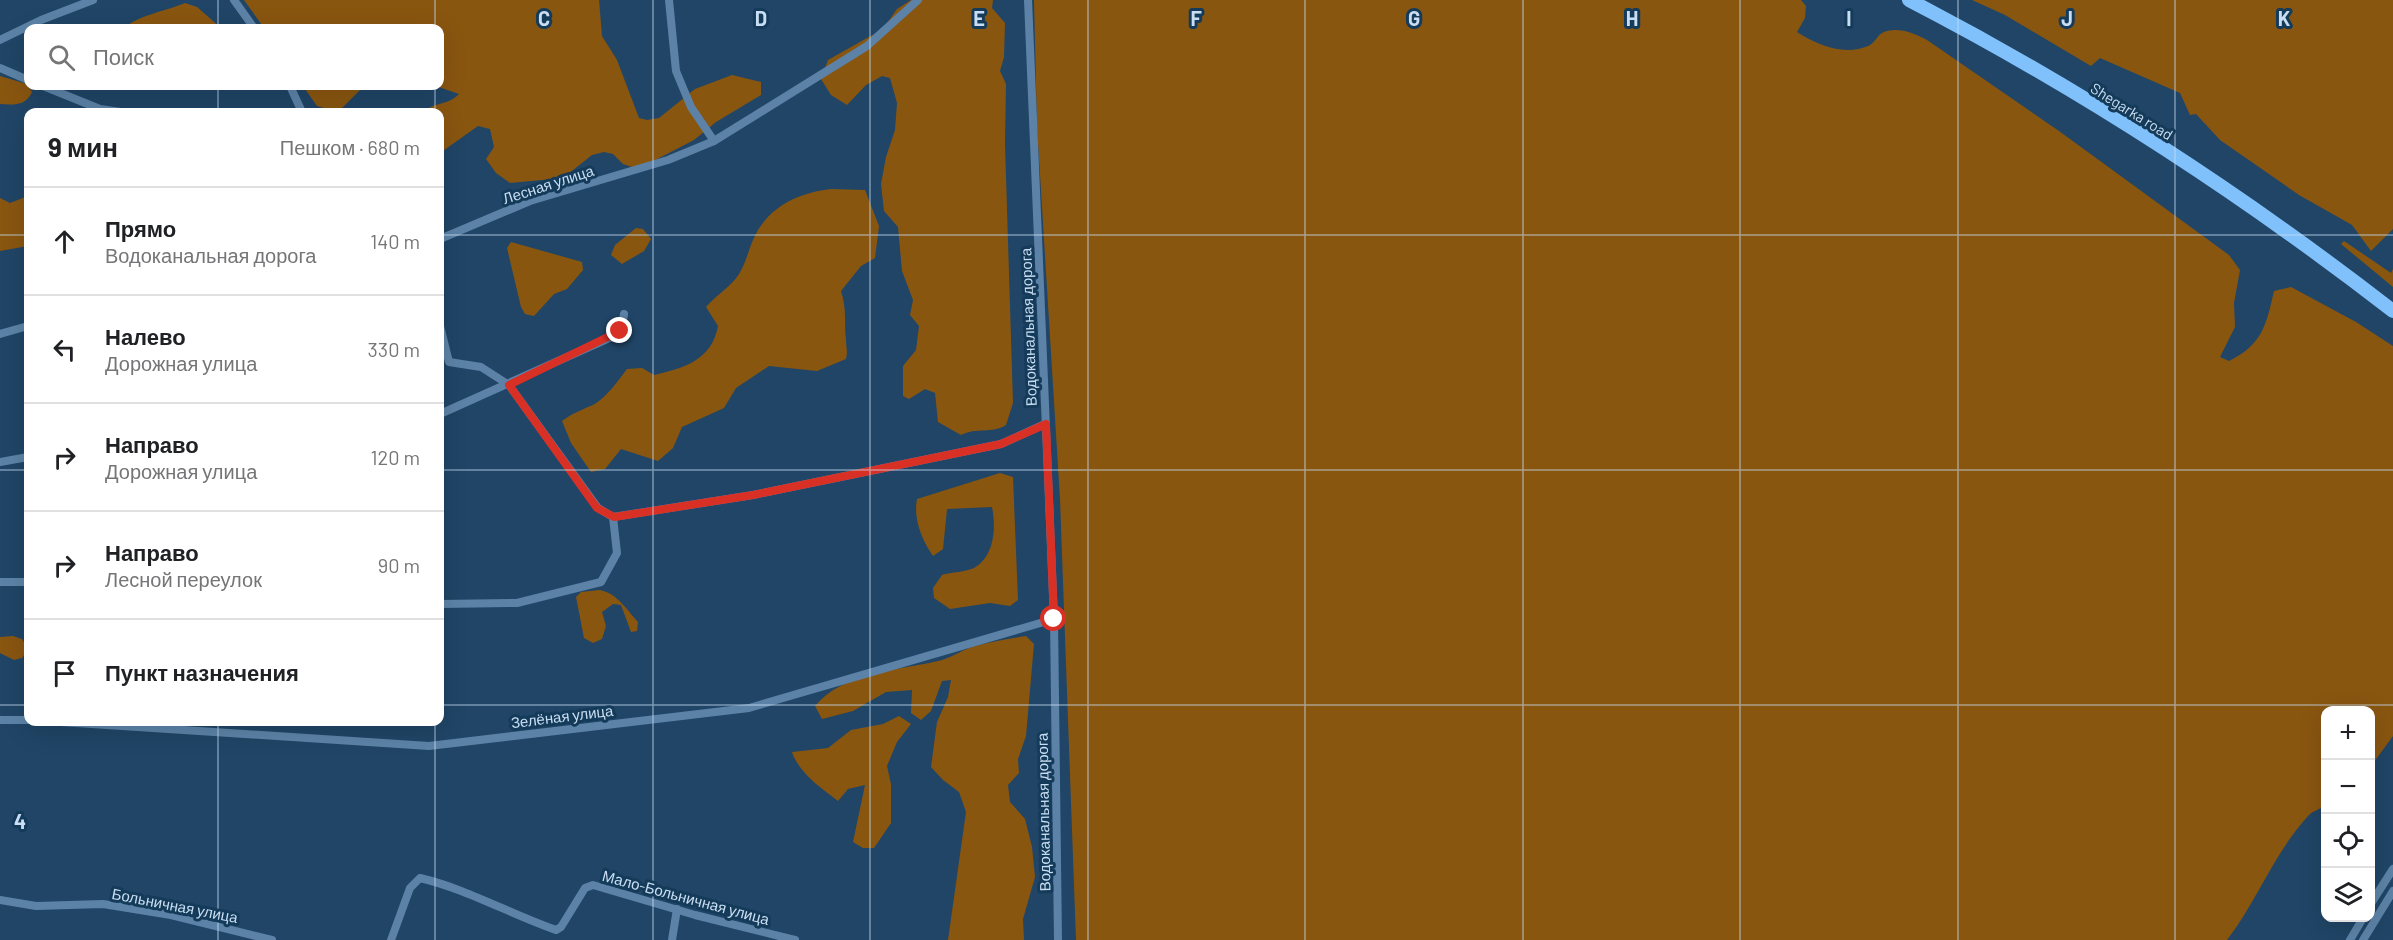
<!DOCTYPE html>
<html lang="ru">
<head>
<meta charset="utf-8">
<style>
  body { margin:0; font-family:Barlow,sans-serif; background:#f2f2f2; color:#202124 }
  .controls { position:absolute; right:18px; bottom:18px; display:grid; overflow:hidden; border-radius:12px; box-shadow:0 6px 24px #0002 }
  .controls button { width:54px; height:54px; display:grid; place-items:center; padding:0; border:0; border-bottom:2px solid #e0e0e0; background:#fff; color:#202124; font:30px sans-serif }
  .stop { position:absolute; width:18px; height:18px; margin:-14px; border:4px solid #d93025; border-radius:50%; background:#fff }
  .stop.end { background:#d93025; border-color:#fff; box-shadow:0 2px 6px #0008 }
  .list { margin:0; padding:0; list-style:none }
  h2 { display:flex; justify-content:space-between; align-items:center; height:78px; margin:0; padding:0 24px; font-size:26px }
  h2 small { font-size:20px; font-weight:400; color:#757577 }
  .list li { display:grid; grid-template-columns:39px 1fr auto; gap:18px; align-items:center; box-sizing:border-box; height:108px; padding:0 24px; border-top:2px solid #e0e0e0 }
  .list b { display:block; font-size:22px; white-space:nowrap }
  .list p { margin:0; font-size:20px; white-space:nowrap; color:#757577 }
  .list em { font-size:20px; font-style:normal; color:#757577 }
  .icon { flex:none; width:33px; height:33px; fill:none; stroke:currentColor; stroke-width:2; stroke-linecap:round; stroke-linejoin:round }
  .map { position:relative; flex:none; width:2393px; height:940px; overflow:hidden }
  .search { position:absolute; background:#fff; box-shadow:0 6px 24px #0002; left:24px; top:24px; width:420px; height:66px; display:flex; align-items:center; gap:15px; box-sizing:border-box; padding:0 21px; border-radius:12px; color:#757577; font-size:22px }
  .panel { position:absolute; background:#fff; box-shadow:0 6px 24px #0002; left:24px; top:108px; width:420px; height:618px; border-radius:12px }
  .map>svg:first-child { display:block }
  .green { fill:#895610 }
  .lines { fill:none; stroke-linecap:round; stroke-linejoin:round }
  .street { stroke:#5c83a7; stroke-width:8 }
  .primary { stroke:#80c0fb; stroke-width:14 }
  .route { stroke:#d93025; stroke-width:8 }
  .grid { fill:none; stroke:#c9def2; stroke-width:1.5; stroke-opacity:0.55 }
  .labels { text-anchor:middle; dominant-baseline:central; stroke-width:6; stroke-linejoin:round; paint-order:stroke }
  .street-label { font-size:15px; fill:#c9def2; stroke:#153b5a }
  .grid-label { font-size:20px; text-anchor:middle; font-weight:bold; fill:#c9def2; stroke:#153b5a; stroke-width:6; stroke-linejoin:round; paint-order:stroke }
</style>
</head>
<body>
<div class="map">
<svg width="2393" height="940" viewBox="0 0 2393 940">
  <rect width="100%" height="100%" fill="#204566"/>
  <g class="green">
    <path d="M244,0H599L602,36L617,60L639,118L647,120L659,118L695,89L732,75L761,82V95L716,122L694,140L638,169L623,164L613,154L604,152L592,155L563,178L510,183L496,173L486,159L494,147L490,129L478,126L440,153V112H424C432,102 448,106 459,94L436,86H440V28H264Z"/>
    <path d="M911,0H993L992,8L1005,23L1004,57L1000,71L1006,84L1005,144L1013,403L1006,425C992,434 976,427 961,435L938,422L935,393L925,389L909,399L903,396V366L916,350L919,326L910,315L913,300L902,271L898,227L884,211L881,184L886,157L895,130L897,103L890,78L882,76L866,85L847,105L831,95L821,79L828,60L883,29L897,9Z"/>
    <path d="M1034,0H1801L1806,6L1805,18L1797,32C1817,45 1844,56 1868,46C1874,44 1877,36 1882,33C1897,26 1913,33 1927,40L2059,131L2229,255L2240,270L2234,303L2235,327L2220,357L2229,361C2263,344 2266,325 2274,291L2291,287L2356,322L2393,346V736L2371,766L2370,710H2326L2325,806C2320,809 2313,811 2309,815C2275,851 2257,901 2227,940H1076L1060,499L1037,126Z"/>
    <polygon points="1972,0 2393,0 2393,229 2371,251 2352,225 2299,195 2220,140 2196,114 2190,115 2180,93 2100,58 2091,66 2005,15"/>
    <path d="M185,3L197,7L221,28H124C139,15 166,11 185,3Z"/>
    <path d="M0,76L27,84L32,92C26,106 13,105 0,104Z"/>
    <polygon points="303,86 364,86 338,112 317,106"/>
    <path d="M831,189L865,190L879,226L875,258L861,266L841,291C847,310 844,322 846,340C846,348 848,350 846,359L817,371L769,366L736,388L724,408L682,427L673,448L658,461L621,449L605,469L591,472L571,443L562,421C573,413 581,410 593,405C607,397 617,382 627,369L642,368L654,375C684,368 712,360 718,326L706,307C716,295 732,286 739,274C746,263 748,251 753,240C767,207 798,193 831,189Z"/>
    <polygon points="28,196 28,246 0,251 0,198 10,203"/>
    <polygon points="636,228 643,229 651,239 644,251 622,264 611,255 615,245"/>
    <polygon points="2344,241 2391,273 2393,269 2393,287 2341,244"/>
    <polygon points="511,242 582,262 583,270 567,289 554,294 534,316 525,314 521,307 507,248"/>
    <path d="M1000,473L1013,477L1018,600L1010,606L990,603L950,609L934,598L933,588L942,575C951,572 966,572 974,568C995,556 996,527 992,507L947,509L943,549L933,556C922,540 913,519 917,499Z"/>
    <path d="M600,590C618,594 626,609 638,622L637,631L631,632L621,605L613,604L602,612L606,626L602,639L593,643L584,638L576,597L581,592Z"/>
    <polygon points="13,636 22,639 28,649 22,658 14,660 0,653 0,637"/>
    <path d="M1026,636L1034,644L1026,736L1018,759L1019,773L1008,785L1010,802L1025,819L1032,847L1035,877L1023,919L1024,940H948L966,812L959,792L943,780L931,767L937,722L948,697L951,680L942,681L931,711L921,720L911,713L912,690L886,692L853,711L822,719L815,706C842,673 898,670 938,661C949,659 960,651 972,647C989,642 1008,639 1026,636Z"/>
    <path d="M899,716L911,724L897,742L887,766L891,784V823L874,848H863L853,842L865,785L848,789L838,801C821,788 799,773 792,752L828,748L851,730L883,724Z"/>
  </g>
  <g class="lines">
    <g class="street">
      <polyline points="234,0 254,28"/>
      <polyline points="669,0 676,71 691,107 714,141"/>
      <polyline points="1028,0 1054,619 1058,940"/>
      <polyline points="0,40 41,20 93,0"/>
      <polyline points="0,68 28,80"/>
      <polyline points="43,86 100,109 121,112"/>
      <polyline points="290,86 302,112"/>
      <polyline points="440,239 530,201 668,160 714,141 867,46 918,0"/>
      <polyline points="440,326 449,362 481,367 509,385 598,508 613,517 753,495 1001,444 1045,424"/>
      <polyline points="0,334 28,326"/>
      <polyline points="440,414 616,335 622,326 624,314"/>
      <polyline points="0,462 28,457"/>
      <polyline points="0,582 28,582"/>
      <polyline points="440,604 517,603 601,582 617,553 613,517"/>
      <polyline points="0,720 28,720"/>
      <polyline points="61,722 429,746 749,708 1054,619"/>
      <polyline points="0,900 36,906 103,904 171,915 272,940"/>
      <polyline points="2370,905 2393,869"/>
      <path d="M391,940L410,888L420,878C467,889 510,914 556,930L561,927L585,888L593,885L695,915L795,940"/>
      <polyline points="672,940 677,909"/>
      <polyline points="2350,940 2363,918"/>
      <polyline points="2363,940 2393,891"/>
    </g>
    <path class="primary" d="M1909,0C2079,88 2242,194 2393,311"/>
  </g>
  <g class="lines">
    <polyline class="route" points="620,331 509,385 597,508 614,517 753,495 1001,444 1046,424 1054,619"/>
  </g>
  <path class="grid" d="M218,0V28M435,0V28M653,0V940M870,0V940M1088,0V940M1305,0V940M1523,0V940M1740,0V940M1958,0V940M2175,0V940M218,86V112M435,86V112M0,235H28M440,235H2393M0,470H28M440,470H2393M0,705H28M440,705H2393M218,722V940M435,722V940"/>
  <g class="labels">
    <g class="street-label">
      <text transform="translate(2132 111) rotate(32)">Shegarka road</text>
      <text transform="translate(548 184) rotate(-18)">Лесная улица</text>
      <text transform="translate(1028 327) rotate(-92)">Водоканальная дорога</text>
      <text transform="translate(562 716) rotate(-7)">Зелёная улица</text>
      <text transform="translate(1043 812) rotate(-91)">Водоканальная дорога</text>
      <text transform="translate(686 897) rotate(15)">Мало-Больничная улица</text>
      <text transform="translate(175 905) rotate(11)">Больничная улица</text>
    </g>
  </g>
  <g class="grid-label">
    <text x="544" y="26">C</text>
    <text x="761" y="26">D</text>
    <text x="979" y="26">E</text>
    <text x="1196" y="26">F</text>
    <text x="1414" y="26">G</text>
    <text x="1632" y="26">H</text>
    <text x="1849" y="26">I</text>
    <text x="2067" y="26">J</text>
    <text x="2284" y="26">K</text>
    <text x="20" y="829">4</text>
  </g>
</svg>
<div class="controls">
<button>+</button>
<button>−</button>
<button><svg class="icon" aria-label="locate" viewBox="0 0 24 24"><circle cx="12" cy="12" r="6"/><path d="M12 2v4M12 18v4M2 12h4M18 12h4"/></svg></button>
<button><svg class="icon" aria-label="layers" viewBox="0 0 24 24"><path d="M12 4l9 5-9 5-9-5zM3 14l9 5 9-5"/></svg></button>
</div>
<div class="stop" style="left:1054px;top:619px"></div>
<div class="stop end" style="left:620px;top:331px"></div>
<div class="search"><svg class="icon" aria-label="search" viewBox="0 0 24 24"><circle cx="10" cy="10" r="6"/><path d="M15 15l6 6"/></svg>Поиск</div>
<section class="panel">
<h2>9 мин<small>Пешком · 680 m</small></h2>
<ul class="list">
<li><svg class="icon" aria-label="ahead" viewBox="0 0 24 24"><path d="M12 20V5M6 11l6-6 6 6"/></svg><div><b>Прямо</b><p>Водоканальная дорога</p></div><em>140 m</em></li>
<li><svg class="icon" aria-label="left" viewBox="0 0 24 24"><path d="M17 20v-9H6M10 6l-5 5 5 5"/></svg><div><b>Налево</b><p>Дорожная улица</p></div><em>330 m</em></li>
<li><svg class="icon" aria-label="right" viewBox="0 0 24 24"><path d="M7 20v-9h11M14 6l5 5-5 5"/></svg><div><b>Направо</b><p>Дорожная улица</p></div><em>120 m</em></li>
<li><svg class="icon" aria-label="right" viewBox="0 0 24 24"><path d="M7 20v-9h11M14 6l5 5-5 5"/></svg><div><b>Направо</b><p>Лесной переулок</p></div><em>90 m</em></li>
<li><svg class="icon" aria-label="arrive" viewBox="0 0 24 24"><path d="M6 21V4h12l-3 4 3 4H6"/></svg><div><b>Пункт назначения</b></div></li>
</ul>
</section>
</div>
</body>
</html>
